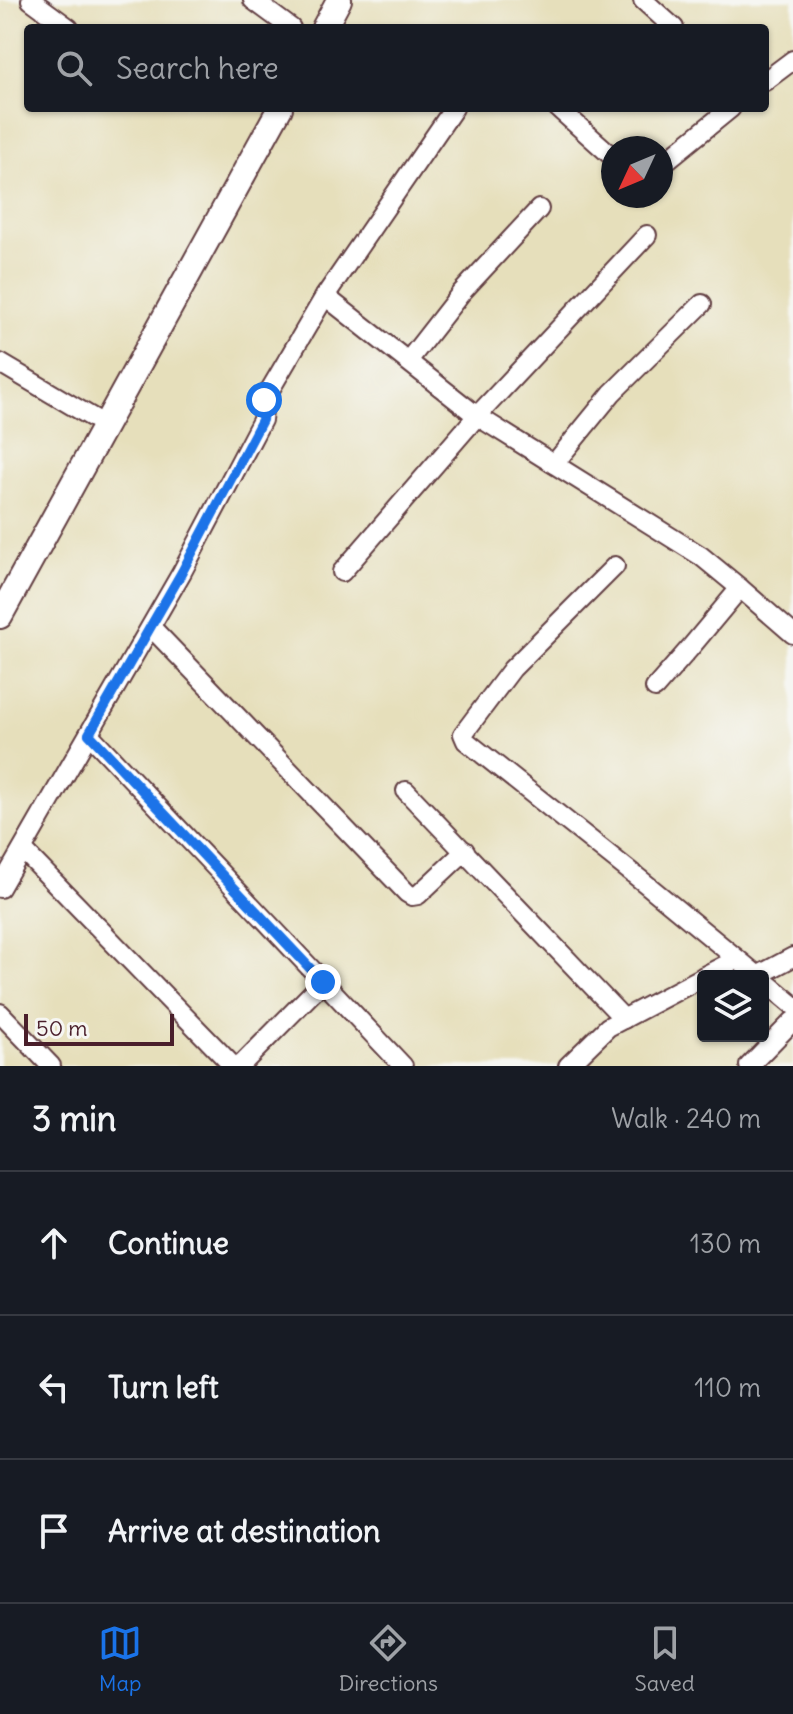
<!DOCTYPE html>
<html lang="en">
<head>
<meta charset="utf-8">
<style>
  body { margin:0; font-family:Delius,sans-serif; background:#242831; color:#f1f3f6 }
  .controls { position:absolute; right:24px; bottom:24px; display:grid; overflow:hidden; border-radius:8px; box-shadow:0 2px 6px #0004 }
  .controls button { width:72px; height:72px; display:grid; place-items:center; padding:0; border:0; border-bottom:2px solid #363941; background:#171b24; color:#f1f3f6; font:40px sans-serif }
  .compass { position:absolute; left:601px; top:136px; width:72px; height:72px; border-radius:50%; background:#171b24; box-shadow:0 2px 6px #0004; rotate:226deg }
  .scale { position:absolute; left:24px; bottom:20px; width:150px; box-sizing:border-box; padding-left:8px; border:4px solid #4a1f2b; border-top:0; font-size:22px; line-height:28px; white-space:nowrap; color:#4a1f2b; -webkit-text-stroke:6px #f6f6f2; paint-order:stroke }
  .stop { position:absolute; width:24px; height:24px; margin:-18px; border:6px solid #1a73e8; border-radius:50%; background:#fff }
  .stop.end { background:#1a73e8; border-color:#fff; box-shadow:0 2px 8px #0008 }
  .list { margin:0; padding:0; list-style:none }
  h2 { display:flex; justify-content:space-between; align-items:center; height:104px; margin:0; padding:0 32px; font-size:34px }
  h2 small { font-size:26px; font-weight:400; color:#9ea1a6 }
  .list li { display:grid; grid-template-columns:52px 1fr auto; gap:24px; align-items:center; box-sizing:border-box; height:144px; padding:0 32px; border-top:2px solid #363941 }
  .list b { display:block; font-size:30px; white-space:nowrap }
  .list em { font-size:26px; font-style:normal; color:#9ea1a6 }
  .icon { flex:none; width:44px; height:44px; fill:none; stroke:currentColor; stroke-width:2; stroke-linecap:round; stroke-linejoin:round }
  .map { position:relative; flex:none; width:793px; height:1066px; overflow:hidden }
  .search { position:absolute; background:#171b24; box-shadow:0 2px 6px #0004; left:24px; right:24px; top:24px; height:88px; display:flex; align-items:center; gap:20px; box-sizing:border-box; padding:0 28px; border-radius:8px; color:#9ea1a6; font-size:30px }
  .sheet { height:536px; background:#171b24 }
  nav { display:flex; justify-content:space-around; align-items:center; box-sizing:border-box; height:112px; border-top:2px solid #363941; background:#171b24; font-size:22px; color:#9ea1a6 }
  nav a { display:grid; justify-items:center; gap:4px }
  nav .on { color:#1a73e8 }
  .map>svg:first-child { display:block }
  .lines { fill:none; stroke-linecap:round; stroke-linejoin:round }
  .street-casing { stroke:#613c41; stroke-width:22 }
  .secondary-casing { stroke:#613c41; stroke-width:28 }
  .street { stroke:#fff; stroke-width:18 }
  .secondary { stroke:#fff; stroke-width:24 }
  .route { stroke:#1a73e8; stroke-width:10 }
</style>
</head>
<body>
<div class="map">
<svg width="793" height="1066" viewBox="0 0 793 1066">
  <rect width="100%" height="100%" fill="#f6f6f2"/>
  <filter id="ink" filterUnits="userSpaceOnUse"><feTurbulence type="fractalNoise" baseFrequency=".0125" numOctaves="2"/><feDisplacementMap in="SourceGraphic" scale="16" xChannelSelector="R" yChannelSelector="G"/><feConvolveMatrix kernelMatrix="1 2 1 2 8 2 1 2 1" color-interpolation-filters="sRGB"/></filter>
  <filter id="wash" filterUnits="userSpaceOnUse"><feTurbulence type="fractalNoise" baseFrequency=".006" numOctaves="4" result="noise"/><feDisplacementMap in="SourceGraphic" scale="32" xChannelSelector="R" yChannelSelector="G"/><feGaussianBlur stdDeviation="1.8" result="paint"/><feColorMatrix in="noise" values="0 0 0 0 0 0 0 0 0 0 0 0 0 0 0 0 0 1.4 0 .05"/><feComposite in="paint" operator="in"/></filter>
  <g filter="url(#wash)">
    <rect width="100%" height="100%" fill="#e6dfbb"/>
  </g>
  <g filter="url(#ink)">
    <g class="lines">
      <defs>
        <g id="street">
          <polyline points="31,0 69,28"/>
          <polyline points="253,0 291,28"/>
          <polyline points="643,0 674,28"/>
          <polyline points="765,81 793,60"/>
          <polyline points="558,108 613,157"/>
          <polyline points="661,165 731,108"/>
          <polyline points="325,296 477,416 701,556 740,588 793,634"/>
          <polyline points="408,361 461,293 539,209"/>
          <polyline points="0,363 105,425"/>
          <polyline points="554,464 612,393 702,304"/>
          <polyline points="615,566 512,669 463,734 466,741 646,884 758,976"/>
          <polyline points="342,572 477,416 647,235"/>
          <polyline points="151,627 407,893 412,896 418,895 465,851"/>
          <polyline points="655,688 690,648 740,588"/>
          <polyline points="89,734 403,1066"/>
          <polyline points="406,791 624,1019"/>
          <polyline points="23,850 233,1066"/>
          <polyline points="0,888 182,572 262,420 264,400 325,296 454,108"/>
          <polyline points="704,976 737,959"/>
          <polyline points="757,976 793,957"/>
          <polyline points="763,980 793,1005"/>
          <polyline points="0,1013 51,1066"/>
          <polyline points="240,1066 323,982"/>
          <polyline points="568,1066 608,1027 703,977"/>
          <polyline points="749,1066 793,1021"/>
        </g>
        <g id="secondary">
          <polyline points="324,28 339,0"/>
          <polyline points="0,616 280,108"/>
        </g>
      </defs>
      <use href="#street" class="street-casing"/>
      <use href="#secondary" class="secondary-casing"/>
      <use href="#street" class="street"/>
      <use href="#secondary" class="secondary"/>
    </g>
  </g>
  <g class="lines" filter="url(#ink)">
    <polyline class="route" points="264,400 262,420 182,572 89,734 323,982"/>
  </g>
</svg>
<div class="controls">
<button><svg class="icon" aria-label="layers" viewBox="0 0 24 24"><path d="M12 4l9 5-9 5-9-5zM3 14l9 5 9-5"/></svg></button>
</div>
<svg class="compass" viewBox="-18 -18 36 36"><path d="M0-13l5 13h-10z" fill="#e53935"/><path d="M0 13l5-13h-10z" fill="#9ea1a6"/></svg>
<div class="scale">50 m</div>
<div class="stop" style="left:264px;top:400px"></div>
<div class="stop end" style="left:323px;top:982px"></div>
<div class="search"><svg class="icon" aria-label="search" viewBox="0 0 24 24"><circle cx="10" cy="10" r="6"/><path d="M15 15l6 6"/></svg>Search here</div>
</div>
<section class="sheet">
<h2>3 min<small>Walk · 240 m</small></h2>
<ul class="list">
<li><svg class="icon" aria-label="ahead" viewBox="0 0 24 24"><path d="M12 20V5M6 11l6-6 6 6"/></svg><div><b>Continue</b></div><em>130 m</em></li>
<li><svg class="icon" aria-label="left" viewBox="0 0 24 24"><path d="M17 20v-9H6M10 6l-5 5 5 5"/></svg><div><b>Turn left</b></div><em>110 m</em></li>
<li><svg class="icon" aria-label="arrive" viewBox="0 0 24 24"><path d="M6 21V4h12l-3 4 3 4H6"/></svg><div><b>Arrive at destination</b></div></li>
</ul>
</section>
<nav>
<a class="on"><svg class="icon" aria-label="map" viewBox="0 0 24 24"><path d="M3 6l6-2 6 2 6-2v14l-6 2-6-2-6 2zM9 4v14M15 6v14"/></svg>Map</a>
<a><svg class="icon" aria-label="directions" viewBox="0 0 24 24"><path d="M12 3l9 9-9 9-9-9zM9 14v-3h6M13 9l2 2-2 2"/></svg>Directions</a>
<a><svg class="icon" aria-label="saved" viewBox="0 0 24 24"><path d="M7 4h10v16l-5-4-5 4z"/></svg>Saved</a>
</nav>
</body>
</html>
